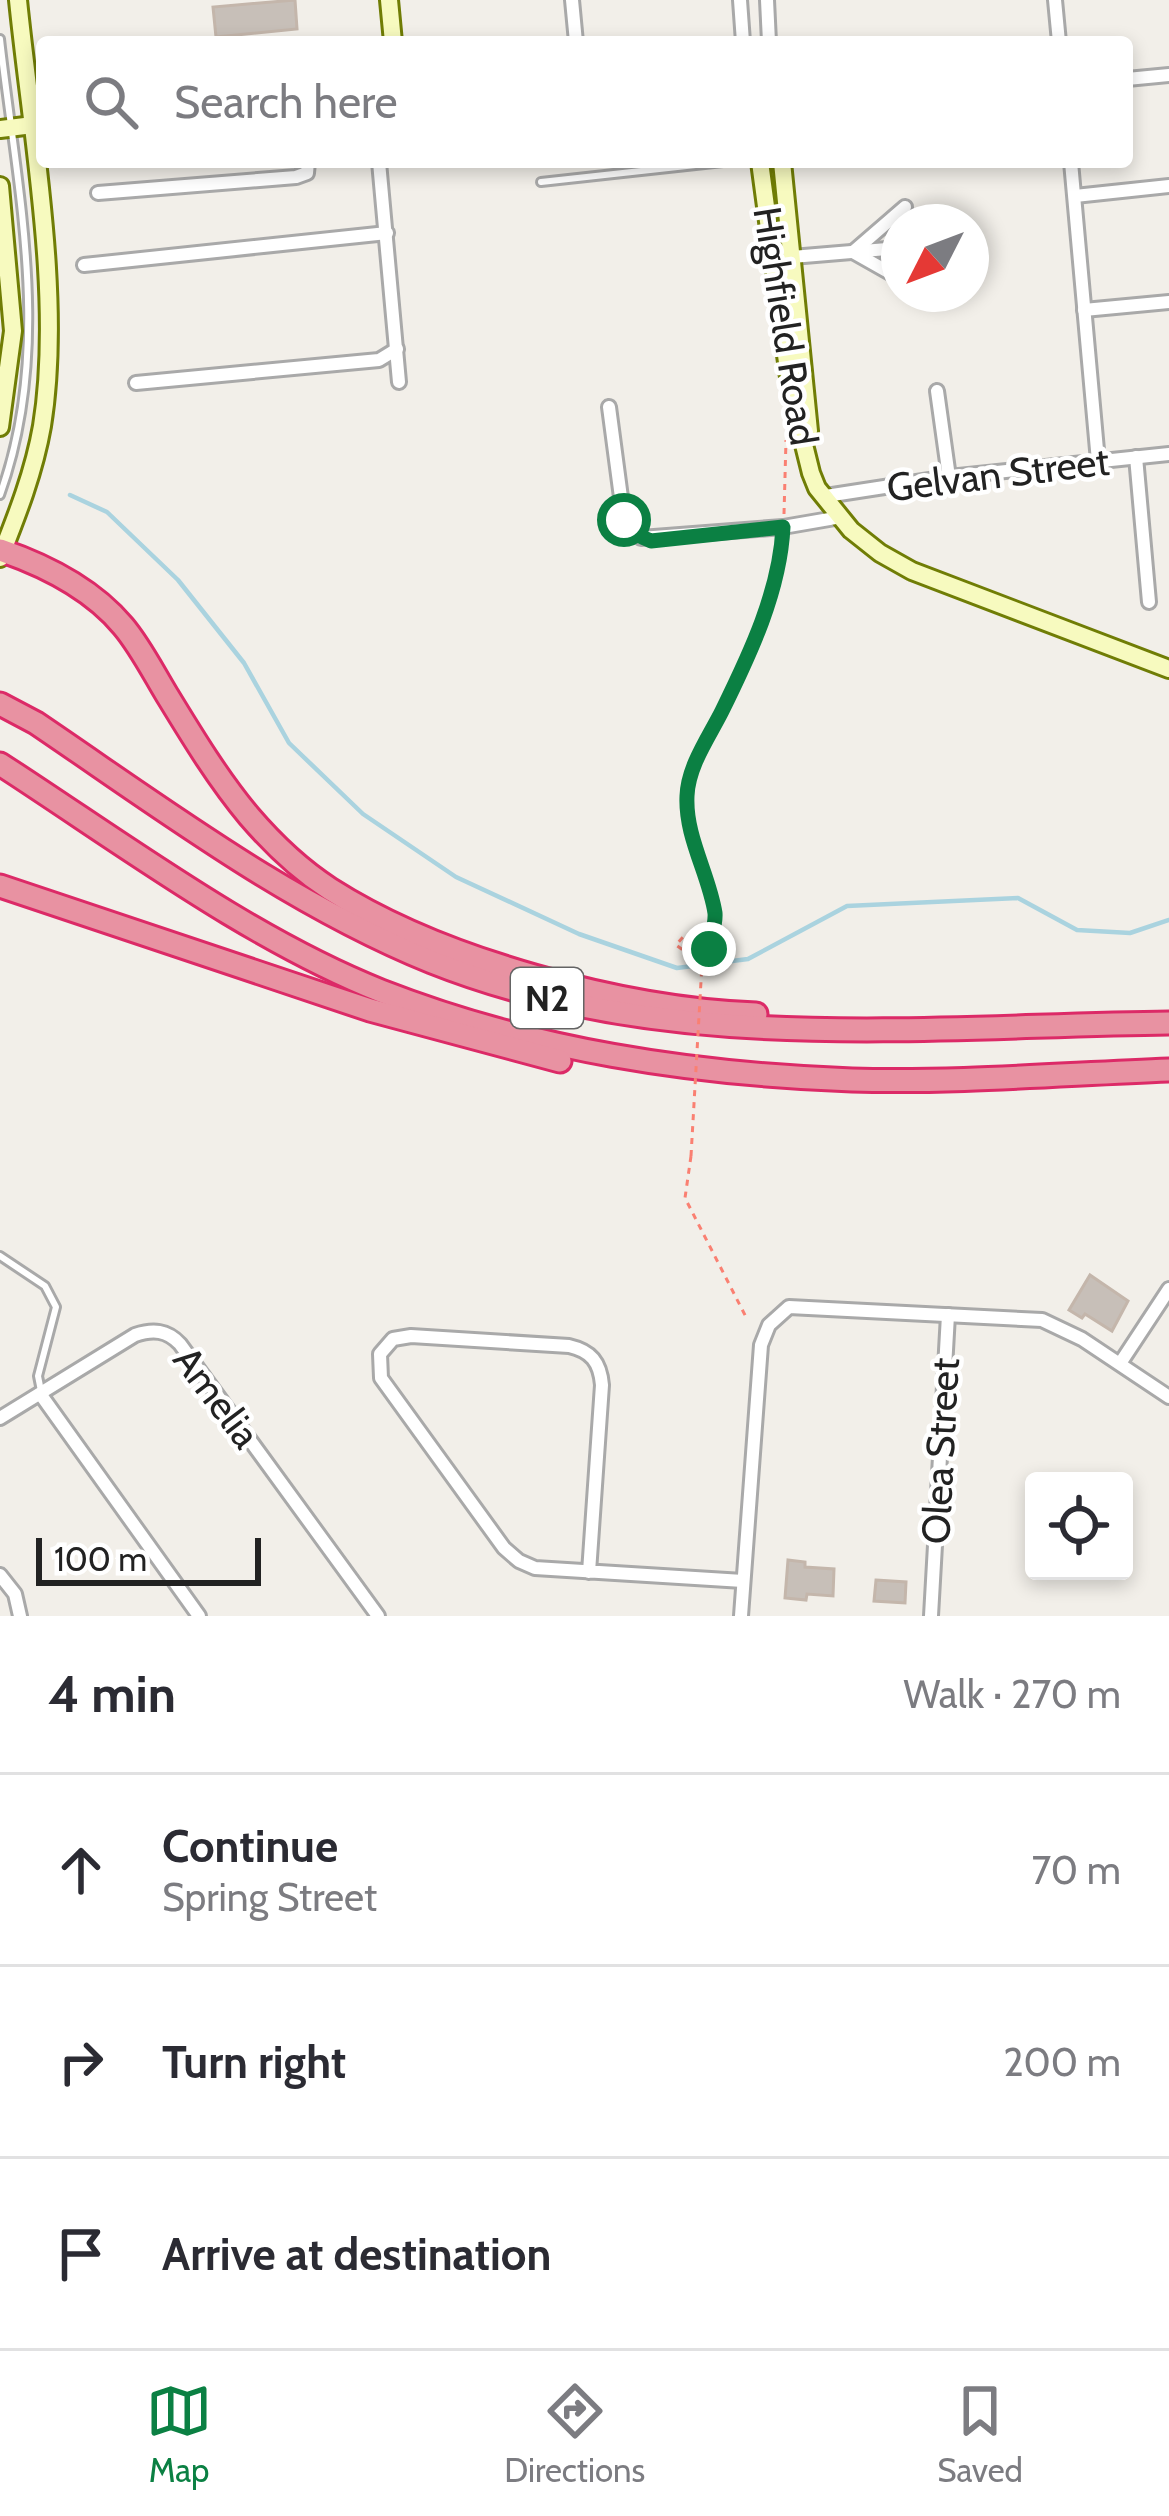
<!DOCTYPE html>
<html lang="en">
<head>
<meta charset="utf-8">
<style>
  body { margin:0; font-family:Cabin,sans-serif; background:#f7f7f7; color:#2b2b33 }
  .controls { position:absolute; right:36px; bottom:36px; display:grid; overflow:hidden; border-radius:12px; box-shadow:0 6px 18px #0003 }
  .controls button { width:108px; height:108px; display:grid; place-items:center; padding:0; border:0; border-bottom:3px solid #e1e1e2; background:#fff; color:#2b2b33; font:60px sans-serif }
  .compass { position:absolute; left:881px; top:204px; width:108px; height:108px; border-radius:50%; background:#fff; box-shadow:0 6px 18px #0003; rotate:228deg }
  .scale { position:absolute; left:36px; bottom:30px; width:225px; box-sizing:border-box; padding-left:12px; border:6px solid #222; border-top:0; font-size:33px; line-height:42px; white-space:nowrap; color:#222; -webkit-text-stroke:9px #fff; paint-order:stroke }
  .stop { position:absolute; width:36px; height:36px; margin:-27px; border:9px solid #0b8043; border-radius:50%; background:#fff }
  .stop.end { background:#0b8043; border-color:#fff; box-shadow:0 3px 12px #0008 }
  .list { margin:0; padding:0; list-style:none }
  h2 { display:flex; justify-content:space-between; align-items:center; height:156px; margin:0; padding:0 48px; font-size:51px }
  h2 small { font-size:39px; font-weight:400; color:#7c7c81 }
  .list li { display:grid; grid-template-columns:78px 1fr auto; gap:36px; align-items:center; box-sizing:border-box; height:192px; padding:0 48px; border-top:3px solid #e1e1e2 }
  .list b { display:block; font-size:45px; white-space:nowrap }
  .list p { margin:0; font-size:39px; white-space:nowrap; color:#7c7c81 }
  .list em { font-size:39px; font-style:normal; color:#7c7c81 }
  .icon { flex:none; width:66px; height:66px; fill:none; stroke:currentColor; stroke-width:2; stroke-linecap:round; stroke-linejoin:round }
  .map { position:relative; flex:none; width:1169px; height:1616px; overflow:hidden }
  .search { position:absolute; background:#fff; box-shadow:0 6px 18px #0003; left:36px; right:36px; top:36px; height:132px; display:flex; align-items:center; gap:30px; box-sizing:border-box; padding:0 42px; border-radius:12px; color:#7c7c81; font-size:45px }
  .sheet { height:732px; background:#fff }
  nav { display:flex; justify-content:space-around; align-items:center; box-sizing:border-box; height:168px; border-top:3px solid #e1e1e2; background:#fff; font-size:33px; color:#7c7c81 }
  nav a { display:grid; justify-items:center; gap:6px }
  nav .on { color:#0b8043 }
  .map>svg:first-child { display:block }
  .lines { fill:none; stroke-linecap:round; stroke-linejoin:round }
  .stream { stroke:#aad3df; stroke-width:4.5 }
  .building { fill:#c7bfb8; stroke:#c4b6ab; stroke-width:3 }
  .lane-casing { stroke:#a9a9a9; stroke-width:12 }
  .street-casing { stroke:#a9a9a9; stroke-width:18 }
  .secondary-casing { stroke:#707d05; stroke-width:22 }
  .highway-casing { stroke:#dc2a67; stroke-width:27 }
  .path { stroke:#fa8072; stroke-width:3; stroke-dasharray:6 6; stroke-linecap:butt }
  .lane { stroke:#fff; stroke-width:6 }
  .street { stroke:#fff; stroke-width:12 }
  .secondary { stroke:#f7fabf; stroke-width:16 }
  .highway { stroke:#e892a2; stroke-width:21 }
  .path-bridge { stroke:#fa8072; stroke-width:3; stroke-dasharray:6 6; stroke-linecap:butt }
  .route { stroke:#0b8043; stroke-width:15 }
  .labels { text-anchor:middle; dominant-baseline:central; stroke-width:9; stroke-linejoin:round; paint-order:stroke }
  .shield { fill:#fff; stroke:#646464; stroke-width:3 }
  .shield-label { font-size:36px; font-weight:bold; fill:#222 }
  .street-label { font-size:39px; fill:#222; stroke:#fff }
</style>
</head>
<body>
<div class="map">
<svg width="1169" height="1616" viewBox="0 0 1169 1616">
  <rect width="100%" height="100%" fill="#f2efe9"/>
  <g class="lines">
    <polyline class="stream" points="70,495 107,512 178,580 244,663 289,743 363,814 456,877 579,934 677,968 748,959 847,906 1018,898 1077,930 1130,933 1169,920"/>
  </g>
  <g class="building">
    <polygon points="295,0 297,29 216,37 213,7"/>
    <polygon points="1090,1275 1128,1301 1112,1331 1085,1314 1082,1318 1069,1310"/>
    <polygon points="788,1560 805,1562 805,1567 834,1569 833,1596 807,1594 806,1600 785,1598"/>
    <polygon points="876,1580 906,1582 905,1603 874,1601"/>
  </g>
  <g class="lines">
    <defs>
      <g id="lane">
        <path d="M0,39C17,191 54,346 0,495"/>
        <polyline points="541,182 723,162"/>
        <polyline points="0,1256 45,1286 56,1307 38,1376 41,1391"/>
      </g>
      <g id="street">
        <polyline points="572,0 576,42"/>
        <polyline points="740,0 743,42"/>
        <polyline points="767,0 769,42"/>
        <polyline points="1055,0 1059,42"/>
        <polyline points="1127,79 1169,75"/>
        <polyline points="379,162 399,382"/>
        <polyline points="1071,162 1098,461"/>
        <polyline points="98,193 296,177 307,173 308,162"/>
        <polyline points="1075,196 1169,186"/>
        <polyline points="792,257 899,248"/>
        <polyline points="84,265 387,233"/>
        <polyline points="899,278 853,252 905,207"/>
        <polyline points="1084,310 1169,302"/>
        <polyline points="136,383 379,360 397,349"/>
        <polyline points="937,391 949,477"/>
        <polyline points="609,407 624,520 641,538 783,527 841,517"/>
        <polyline points="1136,457 1149,602"/>
        <polyline points="826,496 949,477 1169,454"/>
        <polyline points="1121,1362 1169,1289"/>
        <polyline points="41,1395 199,1616"/>
        <path d="M0,1418L135,1335C153,1329 167,1330 180,1344L378,1616"/>
        <path d="M589,1572L602,1385C600,1362 591,1351 569,1346L411,1336L393,1339L380,1354L381,1378L504,1548L519,1561L535,1568L743,1581"/>
        <polyline points="0,1575 15,1594 20,1616"/>
        <polyline points="741,1616 761,1345 769,1325 789,1307 1042,1320 1082,1339 1169,1397"/>
        <polyline points="931,1616 948,1315"/>
      </g>
      <g id="secondary">
        <polyline points="389,0 393,42"/>
        <polyline points="0,129 41,124"/>
        <polyline points="760,162 791,392 811,473 817,488 851,530 880,553 912,571 1169,669"/>
        <polyline points="782,162 809,431"/>
        <polyline points="0,186 13,331 0,427"/>
        <path d="M0,558C17,515 34,472 42,426C63,297 31,131 18,0"/>
      </g>
      <g id="highway">
        <path d="M0,550C44,565 92,589 123,626C140,646 153,672 167,695C192,736 218,779 249,816C273,844 299,869 330,889C441,960 624,1009 756,1014"/>
        <path d="M0,704L36,723C163,809 289,904 432,962C668,1056 922,1026 1169,1023"/>
        <path d="M0,764C119,841 250,939 381,991C532,1050 691,1074 852,1080C957,1083 1064,1074 1169,1070"/>
        <polyline points="0,886 370,1010 560,1061"/>
      </g>
    </defs>
    <use href="#lane" class="lane-casing"/>
    <use href="#street" class="street-casing"/>
    <use href="#secondary" class="secondary-casing"/>
    <use href="#highway" class="highway-casing"/>
    <g class="path">
      <polyline points="784,514 786,440"/>
      <path d="M691,956L698,958C741,921 681,841 687,792C691,765 708,739 719,715C745,663 779,601 782,542"/>
      <polyline points="691,1156 685,1198 746,1317"/>
    </g>
    <use href="#lane" class="lane"/>
    <use href="#street" class="street"/>
    <use href="#secondary" class="secondary"/>
    <use href="#highway" class="highway"/>
    <polyline class="path-bridge" points="691,1156 702,964 697,946 683,937 676,945 691,956"/>
  </g>
  <g class="lines">
    <path class="route" d="M624,520L633,533L651,541L783,527C780,591 750,654 722,711C709,737 688,766 687,796C685,837 709,874 715,913C716,924 711,938 709,949"/>
  </g>
  <g class="labels">
    <rect class="shield" x="511" y="968" width="72" height="60" rx="9"/>
    <g class="shield-label">
      <text x="547" y="998">N2</text>
    </g>
    <g class="street-label">
      <text transform="translate(786 326) rotate(81)">Highfield Road</text>
      <text transform="translate(998 474) rotate(-7)">Gelvan Street</text>
      <text transform="translate(217 1397) rotate(53)">Amelia</text>
      <text transform="translate(940 1451) rotate(-87)">Olea Street</text>
    </g>
  </g>
</svg>
<div class="controls">
<button><svg class="icon" aria-label="locate" viewBox="0 0 24 24"><circle cx="12" cy="12" r="6"/><path d="M12 2v4M12 18v4M2 12h4M18 12h4"/></svg></button>
</div>
<svg class="compass" viewBox="-18 -18 36 36"><path d="M0-13l5 13h-10z" fill="#e53935"/><path d="M0 13l5-13h-10z" fill="#7c7c81"/></svg>
<div class="scale">100 m</div>
<div class="stop" style="left:624px;top:520px"></div>
<div class="stop end" style="left:709px;top:949px"></div>
<div class="search"><svg class="icon" aria-label="search" viewBox="0 0 24 24"><circle cx="10" cy="10" r="6"/><path d="M15 15l6 6"/></svg>Search here</div>
</div>
<section class="sheet">
<h2>4 min<small>Walk · 270 m</small></h2>
<ul class="list">
<li><svg class="icon" aria-label="ahead" viewBox="0 0 24 24"><path d="M12 20V5M6 11l6-6 6 6"/></svg><div><b>Continue</b><p>Spring Street</p></div><em>70 m</em></li>
<li><svg class="icon" aria-label="right" viewBox="0 0 24 24"><path d="M7 20v-9h11M14 6l5 5-5 5"/></svg><div><b>Turn right</b></div><em>200 m</em></li>
<li><svg class="icon" aria-label="arrive" viewBox="0 0 24 24"><path d="M6 21V4h12l-3 4 3 4H6"/></svg><div><b>Arrive at destination</b></div></li>
</ul>
</section>
<nav>
<a class="on"><svg class="icon" aria-label="map" viewBox="0 0 24 24"><path d="M3 6l6-2 6 2 6-2v14l-6 2-6-2-6 2zM9 4v14M15 6v14"/></svg>Map</a>
<a><svg class="icon" aria-label="directions" viewBox="0 0 24 24"><path d="M12 3l9 9-9 9-9-9zM9 14v-3h6M13 9l2 2-2 2"/></svg>Directions</a>
<a><svg class="icon" aria-label="saved" viewBox="0 0 24 24"><path d="M7 4h10v16l-5-4-5 4z"/></svg>Saved</a>
</nav>
</body>
</html>
